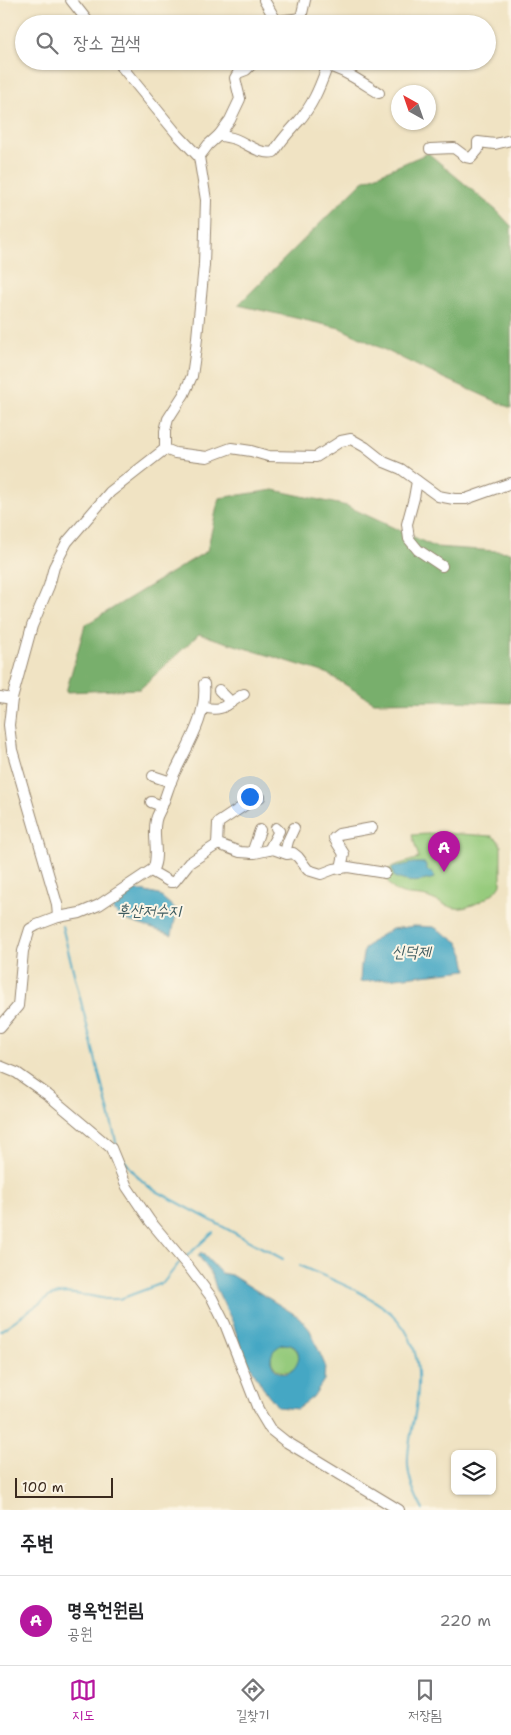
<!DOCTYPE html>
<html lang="ko">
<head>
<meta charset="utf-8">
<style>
  body { margin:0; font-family:"Shantell Sans","Poor Story",sans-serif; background:#f2f2f2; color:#202124 }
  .controls { position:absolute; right:15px; bottom:15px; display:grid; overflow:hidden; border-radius:8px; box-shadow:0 1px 4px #0004 }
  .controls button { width:45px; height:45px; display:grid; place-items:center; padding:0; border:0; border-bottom:1px solid #e0e0e0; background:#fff; color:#202124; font:25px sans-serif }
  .compass { position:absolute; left:391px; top:85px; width:45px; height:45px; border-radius:50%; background:#fff; box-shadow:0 1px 4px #0004; rotate:320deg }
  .scale { position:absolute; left:15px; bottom:12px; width:98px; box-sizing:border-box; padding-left:5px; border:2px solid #3b2a1e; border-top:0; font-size:14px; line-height:18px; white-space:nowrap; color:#3b2a1e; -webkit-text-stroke:4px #fcf5e5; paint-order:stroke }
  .you { position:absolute; left:249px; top:796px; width:18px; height:18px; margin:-12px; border:4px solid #fff; border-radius:50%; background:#1a73e8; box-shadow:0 0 0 8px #1a73e833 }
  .badge { display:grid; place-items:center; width:32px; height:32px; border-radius:50%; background:#b5179e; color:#fff; font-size:16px; font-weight:700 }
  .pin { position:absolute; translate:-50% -41px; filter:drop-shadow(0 1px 2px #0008) }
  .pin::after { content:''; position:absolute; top:26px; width:18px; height:15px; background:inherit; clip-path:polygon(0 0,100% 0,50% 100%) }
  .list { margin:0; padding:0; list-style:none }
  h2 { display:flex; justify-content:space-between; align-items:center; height:65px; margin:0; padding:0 20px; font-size:21px }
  h2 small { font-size:16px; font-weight:400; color:#757577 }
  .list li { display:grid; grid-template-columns:32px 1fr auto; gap:15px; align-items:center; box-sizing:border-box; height:90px; padding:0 20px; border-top:1px solid #e0e0e0 }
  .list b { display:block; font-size:19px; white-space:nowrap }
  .list p { margin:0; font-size:16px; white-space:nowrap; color:#757577 }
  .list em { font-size:16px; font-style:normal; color:#757577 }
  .icon { flex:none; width:28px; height:28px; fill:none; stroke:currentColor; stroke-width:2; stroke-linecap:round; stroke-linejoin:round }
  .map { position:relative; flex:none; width:511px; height:1510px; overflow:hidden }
  .search { position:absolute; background:#fff; box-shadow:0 1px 4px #0004; left:15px; right:15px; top:15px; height:55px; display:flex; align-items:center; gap:12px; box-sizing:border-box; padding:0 18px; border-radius:28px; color:#757577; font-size:19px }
  .sheet { height:155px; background:#fff }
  nav { display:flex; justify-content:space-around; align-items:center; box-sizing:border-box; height:70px; border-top:1px solid #e0e0e0; background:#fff; font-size:14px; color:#757577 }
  nav a { display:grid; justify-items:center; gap:2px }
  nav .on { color:#b5179e }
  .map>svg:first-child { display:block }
  .green { fill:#96cb7d; stroke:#687a4e }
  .forest { fill:#78af6c; stroke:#5a6c45 }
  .water { fill:#44a7c4; stroke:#406871; fill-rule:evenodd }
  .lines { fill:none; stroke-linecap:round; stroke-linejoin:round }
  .stream { stroke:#44a7c4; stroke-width:2 }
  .minor-casing { stroke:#968670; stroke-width:12 }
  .minor { stroke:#fff; stroke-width:10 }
  .labels { text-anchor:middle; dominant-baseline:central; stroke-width:4; stroke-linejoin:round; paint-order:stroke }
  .water-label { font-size:16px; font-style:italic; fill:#3f5c60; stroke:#fcf5e5 }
</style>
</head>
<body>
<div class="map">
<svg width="511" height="1510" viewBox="0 0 511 1510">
  <rect width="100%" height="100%" fill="#fcf5e5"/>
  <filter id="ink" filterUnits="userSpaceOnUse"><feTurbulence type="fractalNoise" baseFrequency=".02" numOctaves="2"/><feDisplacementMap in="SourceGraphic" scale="10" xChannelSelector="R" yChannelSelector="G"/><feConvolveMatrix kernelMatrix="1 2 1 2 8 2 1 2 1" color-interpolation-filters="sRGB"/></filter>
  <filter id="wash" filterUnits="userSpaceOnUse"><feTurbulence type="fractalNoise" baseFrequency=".0096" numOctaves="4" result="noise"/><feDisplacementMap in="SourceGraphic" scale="20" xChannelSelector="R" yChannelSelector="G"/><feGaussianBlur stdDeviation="1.12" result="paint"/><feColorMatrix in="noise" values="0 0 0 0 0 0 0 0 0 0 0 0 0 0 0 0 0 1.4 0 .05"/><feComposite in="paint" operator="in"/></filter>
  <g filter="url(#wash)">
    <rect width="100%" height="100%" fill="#f0e3c3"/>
    <g class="green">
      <path d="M443,833L492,836L498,840L501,846V884C497,894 473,907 462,908C451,910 439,901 429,898C420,894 406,897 398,892C391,889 386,880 385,873L393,866L419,858L412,835Z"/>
      <circle cx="285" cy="1358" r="14"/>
    </g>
    <g class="forest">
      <polygon points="428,153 497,211 511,226 511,408 424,369 340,328 238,305 363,181"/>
      <polygon points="274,490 347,506 435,547 511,552 511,703 449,701 374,702 326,673 199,634 140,689 66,692 85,625 207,551 219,498"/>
    </g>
    <g class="water">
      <path d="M413,863H425L428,871L432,872L435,878C418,882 411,884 394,877L392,868Z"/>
      <polygon points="133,889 159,895 177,910 172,935 122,919 109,906"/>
      <polygon points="414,926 434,927 458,942 464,954 467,970 360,982 361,965 364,949 375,939 392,929"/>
      <path d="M201,1252L221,1273L231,1275L299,1317L310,1330L325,1365L324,1380L313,1397L297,1409L278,1407L263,1388L242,1351L233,1323L216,1288L212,1275L198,1255ZM282,1344C315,1343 292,1389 274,1368C269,1362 271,1355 274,1350Z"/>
    </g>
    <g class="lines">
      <g class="stream">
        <polyline points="62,926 115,1137 117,1149"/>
        <polyline points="118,1153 138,1177 149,1187 283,1259"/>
        <polyline points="186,1257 213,1232"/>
        <path d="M300,1266C381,1300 434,1317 414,1419C406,1458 403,1474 423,1510"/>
        <polyline points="0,1331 50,1296 65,1293 91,1296 106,1299 120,1299 163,1283 179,1263"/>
      </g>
    </g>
  </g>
  <g filter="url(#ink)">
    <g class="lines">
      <defs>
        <g id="minor">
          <polyline points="71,0 90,24"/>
          <polyline points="264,0 278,24"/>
          <polyline points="278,21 301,18"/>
          <polyline points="302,24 301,18 305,0"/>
          <path d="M324,65C345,70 361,82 379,93"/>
          <path d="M219,135C224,137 230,137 235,139C248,144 260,155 274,152C281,140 289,132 298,122C312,106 319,89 326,70L323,61"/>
          <polyline points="430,149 454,148 466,157 471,158 478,150 478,142 495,144 511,140"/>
          <polyline points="199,157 208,145 219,135 230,120 240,99 235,78 238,73 246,70 255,61"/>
          <polyline points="165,449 175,453 207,457 231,448 251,451 268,456 316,457 341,441 351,439 365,447 384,462 401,469 438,496 454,499 466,499 511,483"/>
          <polyline points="417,481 414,498 407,524 409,539 418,550 442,566"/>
          <polyline points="219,690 228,699 227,705"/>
          <polyline points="0,697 12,699"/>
          <path d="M203,707C224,713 227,703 244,694"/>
          <polyline points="153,776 171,782"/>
          <polyline points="151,802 162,806"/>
          <polyline points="217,845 218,823 254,799 260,797"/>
          <polyline points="269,850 279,831 276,828"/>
          <polyline points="252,853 260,830"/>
          <polyline points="285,853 288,841 294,828"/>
          <polyline points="341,868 344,854 334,838 339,834 372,828"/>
          <polyline points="151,871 170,882 174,882 189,863 218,844 240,852 255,853 273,849 287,854 293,853 298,857 308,870 321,874 334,869 348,867 385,873"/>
          <polyline points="58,917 57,904 12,750 9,725 12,699 32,626 49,586 54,567 67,542 110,492 165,449 165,431 168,419 184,394 192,376 196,348 204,265 206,200 199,157 177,134 117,61"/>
          <path d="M0,1027L18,1006L23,951L30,929L37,925L58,917L80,913L99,905L153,869C160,855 152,836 156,820C157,815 160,811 162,806C167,794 170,781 176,770C189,743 207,715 204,684"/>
          <polyline points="0,1066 17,1073 48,1095 111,1148 127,1187 150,1221 191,1270 212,1298 225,1324 258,1409 270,1429 285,1441 399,1510"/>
        </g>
      </defs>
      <use href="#minor" class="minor-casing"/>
      <use href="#minor" class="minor"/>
    </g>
  </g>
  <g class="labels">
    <g class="water-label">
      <text x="149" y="910">후산저수지</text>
      <text x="411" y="951">신덕제</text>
    </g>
  </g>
</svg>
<div class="controls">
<button><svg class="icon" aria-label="layers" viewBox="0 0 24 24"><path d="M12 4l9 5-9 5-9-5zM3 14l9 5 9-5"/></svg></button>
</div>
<svg class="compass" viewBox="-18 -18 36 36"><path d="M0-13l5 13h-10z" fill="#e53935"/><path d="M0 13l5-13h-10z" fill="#757577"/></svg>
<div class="scale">100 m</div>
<div class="you"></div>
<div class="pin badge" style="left:444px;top:872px">A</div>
<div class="search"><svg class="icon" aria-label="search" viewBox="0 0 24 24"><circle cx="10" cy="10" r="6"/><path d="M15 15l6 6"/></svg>장소 검색</div>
</div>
<section class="sheet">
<h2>주변<small></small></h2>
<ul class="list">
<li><span class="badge">A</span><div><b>명옥헌원림</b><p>공원</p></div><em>220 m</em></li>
</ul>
</section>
<nav>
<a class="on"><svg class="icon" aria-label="map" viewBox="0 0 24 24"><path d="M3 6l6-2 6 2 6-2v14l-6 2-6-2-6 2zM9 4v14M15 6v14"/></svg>지도</a>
<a><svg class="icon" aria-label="directions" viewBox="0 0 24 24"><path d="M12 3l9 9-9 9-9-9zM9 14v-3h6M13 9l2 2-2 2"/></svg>길찾기</a>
<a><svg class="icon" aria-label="saved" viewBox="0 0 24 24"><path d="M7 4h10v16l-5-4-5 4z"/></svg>저장됨</a>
</nav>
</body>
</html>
